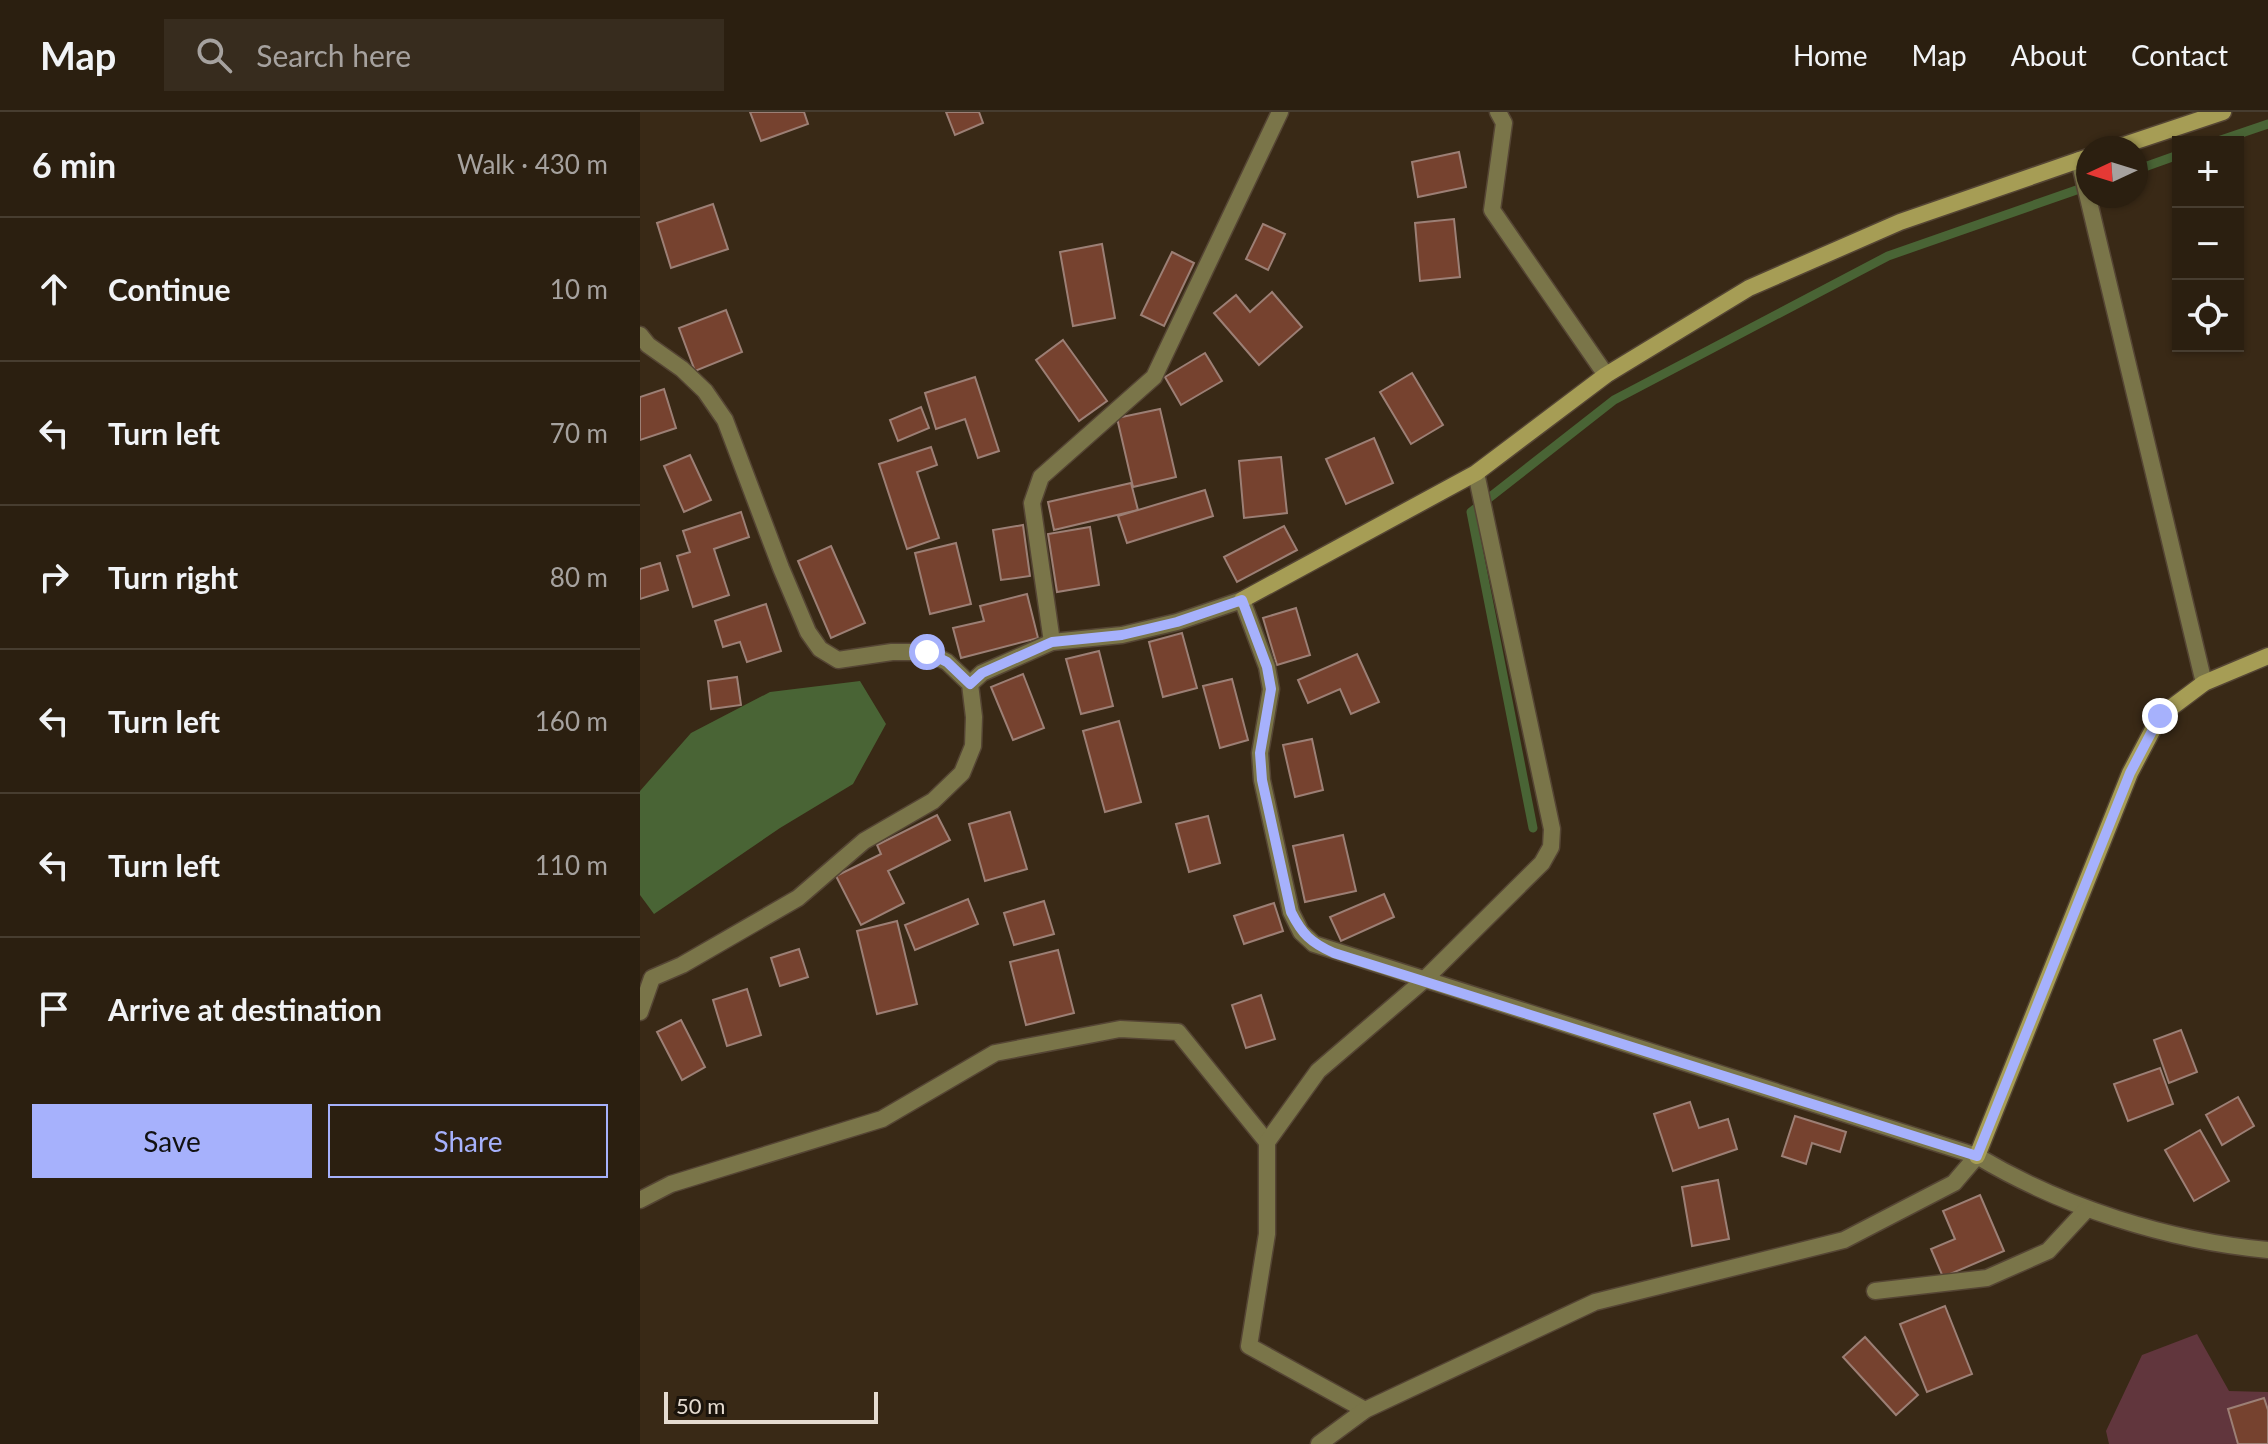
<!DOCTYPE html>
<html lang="en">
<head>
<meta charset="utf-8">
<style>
  body { margin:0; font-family:Lato,sans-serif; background:#372c1e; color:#f1f3f6 }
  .controls { position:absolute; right:24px; top:24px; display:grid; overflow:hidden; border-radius:0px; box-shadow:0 2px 6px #0004 }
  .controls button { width:72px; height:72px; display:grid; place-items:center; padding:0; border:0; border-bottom:2px solid #473d30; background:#2b1f10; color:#f1f3f6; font:40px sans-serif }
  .compass { position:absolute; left:1436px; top:24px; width:72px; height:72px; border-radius:50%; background:#2b1f10; box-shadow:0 2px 6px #0004; rotate:266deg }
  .scale { position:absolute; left:24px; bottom:20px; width:214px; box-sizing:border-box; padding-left:8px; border:4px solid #e5dbd0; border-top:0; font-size:22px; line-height:28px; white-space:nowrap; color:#e5dbd0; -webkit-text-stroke:6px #1a130b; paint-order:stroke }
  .stop { position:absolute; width:24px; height:24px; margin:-18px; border:6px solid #a6b1fc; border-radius:50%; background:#fff }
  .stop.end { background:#a6b1fc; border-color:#fff; box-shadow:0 2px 8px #0008 }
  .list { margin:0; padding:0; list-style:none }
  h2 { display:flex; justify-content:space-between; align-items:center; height:104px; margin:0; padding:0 32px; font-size:34px }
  h2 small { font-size:26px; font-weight:400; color:#a6a29f }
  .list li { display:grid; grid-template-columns:52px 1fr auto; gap:24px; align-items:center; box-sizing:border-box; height:144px; padding:0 32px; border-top:2px solid #473d30 }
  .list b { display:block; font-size:30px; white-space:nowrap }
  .list em { font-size:26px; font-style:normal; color:#a6a29f }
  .actions { display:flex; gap:16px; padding:24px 32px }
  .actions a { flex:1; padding:18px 0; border:2px solid #a6b1fc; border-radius:0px; text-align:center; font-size:28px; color:#a6b1fc }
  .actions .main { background:#a6b1fc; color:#111 }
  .icon { flex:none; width:44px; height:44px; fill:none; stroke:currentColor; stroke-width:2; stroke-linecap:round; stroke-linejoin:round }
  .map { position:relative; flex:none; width:1628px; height:1332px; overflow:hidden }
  header { display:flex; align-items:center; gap:48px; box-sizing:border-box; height:112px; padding:0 40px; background:#2b1f10; border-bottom:2px solid #473d30 }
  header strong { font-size:38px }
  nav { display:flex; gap:44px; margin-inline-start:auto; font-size:28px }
  .search { width:560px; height:72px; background:#372c1e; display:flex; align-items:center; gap:20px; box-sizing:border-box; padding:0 28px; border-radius:0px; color:#a6a29f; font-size:30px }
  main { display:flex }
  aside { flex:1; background:#2b1f10 }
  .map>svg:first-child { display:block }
  .green { fill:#61363d }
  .water { fill:#496435 }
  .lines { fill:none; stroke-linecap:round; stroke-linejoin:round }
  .stream { stroke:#496435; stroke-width:9 }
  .building { fill:#76422f; stroke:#9c7f75; stroke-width:2 }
  .street-casing { stroke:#554534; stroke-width:19 }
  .secondary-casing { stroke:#554534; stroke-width:19 }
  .street { stroke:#7a7549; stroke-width:16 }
  .secondary { stroke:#a69d55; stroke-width:16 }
  .route { stroke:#a6b1fc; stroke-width:10 }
</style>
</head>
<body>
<header>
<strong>Map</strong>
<div class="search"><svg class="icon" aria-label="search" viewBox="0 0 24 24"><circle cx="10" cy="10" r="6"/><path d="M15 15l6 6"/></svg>Search here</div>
<nav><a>Home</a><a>Map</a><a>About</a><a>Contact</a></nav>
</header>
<main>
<aside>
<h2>6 min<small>Walk · 430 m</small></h2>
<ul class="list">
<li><svg class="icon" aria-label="ahead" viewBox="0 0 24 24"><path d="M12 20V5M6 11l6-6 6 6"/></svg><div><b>Continue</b></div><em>10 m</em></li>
<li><svg class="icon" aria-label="left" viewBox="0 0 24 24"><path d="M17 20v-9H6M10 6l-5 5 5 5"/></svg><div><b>Turn left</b></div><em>70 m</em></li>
<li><svg class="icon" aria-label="right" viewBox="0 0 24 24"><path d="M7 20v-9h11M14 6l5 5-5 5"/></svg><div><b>Turn right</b></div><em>80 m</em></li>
<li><svg class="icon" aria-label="left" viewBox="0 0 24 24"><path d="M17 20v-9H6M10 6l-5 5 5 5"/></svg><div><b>Turn left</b></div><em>160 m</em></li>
<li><svg class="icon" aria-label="left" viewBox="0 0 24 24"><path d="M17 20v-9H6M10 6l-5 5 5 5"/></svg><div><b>Turn left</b></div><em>110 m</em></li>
<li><svg class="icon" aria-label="arrive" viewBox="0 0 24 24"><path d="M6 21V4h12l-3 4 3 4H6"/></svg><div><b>Arrive at destination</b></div></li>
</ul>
<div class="actions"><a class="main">Save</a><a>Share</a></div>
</aside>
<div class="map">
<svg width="1628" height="1332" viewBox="0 0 1628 1332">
  <rect width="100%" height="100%" fill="#392916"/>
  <polygon class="green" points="1557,1222 1589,1279 1628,1280 1628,1332 1469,1332 1466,1319 1502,1243"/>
  <polygon class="water" points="220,569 246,612 213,672 140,716 14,802 0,783 0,679 51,621 130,580"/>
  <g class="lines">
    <g class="stream">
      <polyline points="1575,30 1628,12"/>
      <polyline points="1496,58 1538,43"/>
      <polyline points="893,716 831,400 974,288 1248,144 1448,74"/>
    </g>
  </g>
  <g class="building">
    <polygon points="110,0 164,0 168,12 121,29"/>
    <polygon points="306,0 339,0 343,11 315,23"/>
    <polygon points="819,40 826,75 778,85 772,50"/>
    <polygon points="73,92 88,137 31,156 17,111"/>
    <polygon points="814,107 820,165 780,169 775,111"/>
    <polygon points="623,112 645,122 628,158 606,147"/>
    <polygon points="462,132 475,206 433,214 420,140"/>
    <polygon points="532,140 554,151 524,214 501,203"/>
    <polygon points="632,180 662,215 619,253 574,201 596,183 610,200"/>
    <polygon points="86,198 102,240 55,259 39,216"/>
    <polygon points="423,228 467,289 439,309 396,248"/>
    <polygon points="565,241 582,269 541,293 525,265"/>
    <polygon points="772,261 803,313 771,332 740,280"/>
    <polygon points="335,265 359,339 338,346 325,307 296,317 285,281"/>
    <polygon points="24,277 36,316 0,328 0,285"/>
    <polygon points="281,295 289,316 258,329 250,308"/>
    <polygon points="520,297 536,365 493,375 477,306"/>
    <polygon points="734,326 753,371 706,392 686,347"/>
    <polygon points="291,335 297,353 277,360 299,426 267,437 239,352"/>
    <polygon points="50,343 71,388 44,400 24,354"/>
    <polygon points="641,345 647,401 604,406 599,349"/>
    <polygon points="491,371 498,398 414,418 408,390"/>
    <polygon points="565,378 573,404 487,431 478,404"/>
    <polygon points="101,400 109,425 74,437 89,483 53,495 37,444 50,440 43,419"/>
    <polygon points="383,413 390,464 361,468 353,418"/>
    <polygon points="644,414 657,438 597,470 584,445"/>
    <polygon points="450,415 459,473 417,480 408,422"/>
    <polygon points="316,431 331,492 290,502 275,441"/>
    <polygon points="191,434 225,511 191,526 158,449"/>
    <polygon points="20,451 28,478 0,487 0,457"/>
    <polygon points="387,482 398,526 321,546 313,516 344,509 340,494"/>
    <polygon points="126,492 141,539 107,550 100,530 83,535 75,509"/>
    <polygon points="656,496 670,543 637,553 623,506"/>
    <polygon points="542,521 557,576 523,585 509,530"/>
    <polygon points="459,539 473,594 441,602 426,547"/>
    <polygon points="717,542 739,590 711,602 700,577 668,591 658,568"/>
    <polygon points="383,562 404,616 373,628 351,575"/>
    <polygon points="97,565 101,593 71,597 68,569"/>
    <polygon points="592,567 608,628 580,636 563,574"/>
    <polygon points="479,609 501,690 465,700 443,619"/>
    <polygon points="672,627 683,678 655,685 643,633"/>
    <polygon points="370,700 387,757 345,769 329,712"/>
    <polygon points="297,703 310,728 248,759 264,791 221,813 196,764 241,742 237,733"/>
    <polygon points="568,704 580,751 549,760 536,712"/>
    <polygon points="703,723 716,779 665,790 653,734"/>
    <polygon points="744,782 754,805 701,829 690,805"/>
    <polygon points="328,787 338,812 275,838 265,813"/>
    <polygon points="404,789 414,822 374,833 364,801"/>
    <polygon points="634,791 643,819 604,832 594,804"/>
    <polygon points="257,809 277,892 237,902 217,819"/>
    <polygon points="159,837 168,865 140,874 131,846"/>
    <polygon points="418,838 434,901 386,913 370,850"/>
    <polygon points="107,877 121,923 87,934 73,888"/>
    <polygon points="621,883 635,927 606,936 592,893"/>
    <polygon points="41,908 65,955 42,968 17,920"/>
    <polygon points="1541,918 1557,960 1529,971 1514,928"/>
    <polygon points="1520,956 1533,992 1488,1009 1474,972"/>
    <polygon points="1598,985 1614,1014 1582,1033 1566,1003"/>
    <polygon points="1050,990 1059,1016 1088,1007 1097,1037 1033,1059 1014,1002"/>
    <polygon points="1155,1004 1206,1020 1200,1040 1172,1031 1166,1052 1142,1044"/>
    <polygon points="1560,1018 1589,1069 1554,1089 1525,1038"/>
    <polygon points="1078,1068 1089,1127 1052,1134 1042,1075"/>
    <polygon points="1340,1083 1364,1139 1303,1165 1291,1137 1315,1127 1303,1099"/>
    <polygon points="1305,1194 1332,1262 1287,1280 1260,1212"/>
    <polygon points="1225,1225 1278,1283 1256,1303 1203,1245"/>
    <polygon points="1624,1286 1628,1298 1628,1332 1598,1332 1588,1297"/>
  </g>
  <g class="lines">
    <defs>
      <g id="street">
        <polyline points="858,0 864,11 852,98 966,263"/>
        <polyline points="1439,48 1564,571"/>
        <polyline points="0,223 8,233 42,257 65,279 85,308 141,456 168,520 180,537 198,548 252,540 287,540 307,550 330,572 334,605 333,634 322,661 293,689 224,729 158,786 42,853 12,866 0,900"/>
        <polyline points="412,530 392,391 401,365 514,265 640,0"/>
        <path d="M330,572L342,561L412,530L482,523L537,510L602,488L627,555L631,577L620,641L622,668L651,800L661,820L674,832L1337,1044C1422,1095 1529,1129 1628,1138"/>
        <polyline points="0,1088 31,1072 242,1007 355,941 480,917 538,920 627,1030"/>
        <polyline points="1235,1179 1347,1166 1408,1139 1447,1097"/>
        <polyline points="725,1298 609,1234 627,1122 627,1030 678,959 784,868 902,751 911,735 912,717 836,361"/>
        <polyline points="679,1332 725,1298 955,1190 1204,1128 1314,1071 1337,1044"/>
      </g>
      <g id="secondary">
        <polyline points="1475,36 1583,0"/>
        <polyline points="602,488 836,361 966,263 1109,176 1260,110 1448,45"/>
        <polyline points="1337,1044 1490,661 1520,604 1564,571 1628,544"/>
      </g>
    </defs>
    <use href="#street" class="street-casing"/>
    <use href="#secondary" class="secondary-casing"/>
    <use href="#street" class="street"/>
    <use href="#secondary" class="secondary"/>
  </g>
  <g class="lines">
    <path class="route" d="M287,540L307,550L330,572L342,561L412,530L482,523L537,510L602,488L627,555L631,577L620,641L622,668L651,800C662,822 671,831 694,841L1337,1044L1490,661L1520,604"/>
  </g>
</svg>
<div class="controls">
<button>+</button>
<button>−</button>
<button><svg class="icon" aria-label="locate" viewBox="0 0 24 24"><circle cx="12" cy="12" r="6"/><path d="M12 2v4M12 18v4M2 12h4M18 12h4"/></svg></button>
</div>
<svg class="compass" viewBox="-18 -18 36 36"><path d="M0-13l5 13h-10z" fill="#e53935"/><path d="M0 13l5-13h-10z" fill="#a6a29f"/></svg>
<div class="scale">50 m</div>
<div class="stop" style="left:287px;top:540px"></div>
<div class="stop end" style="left:1520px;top:604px"></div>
</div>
</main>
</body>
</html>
